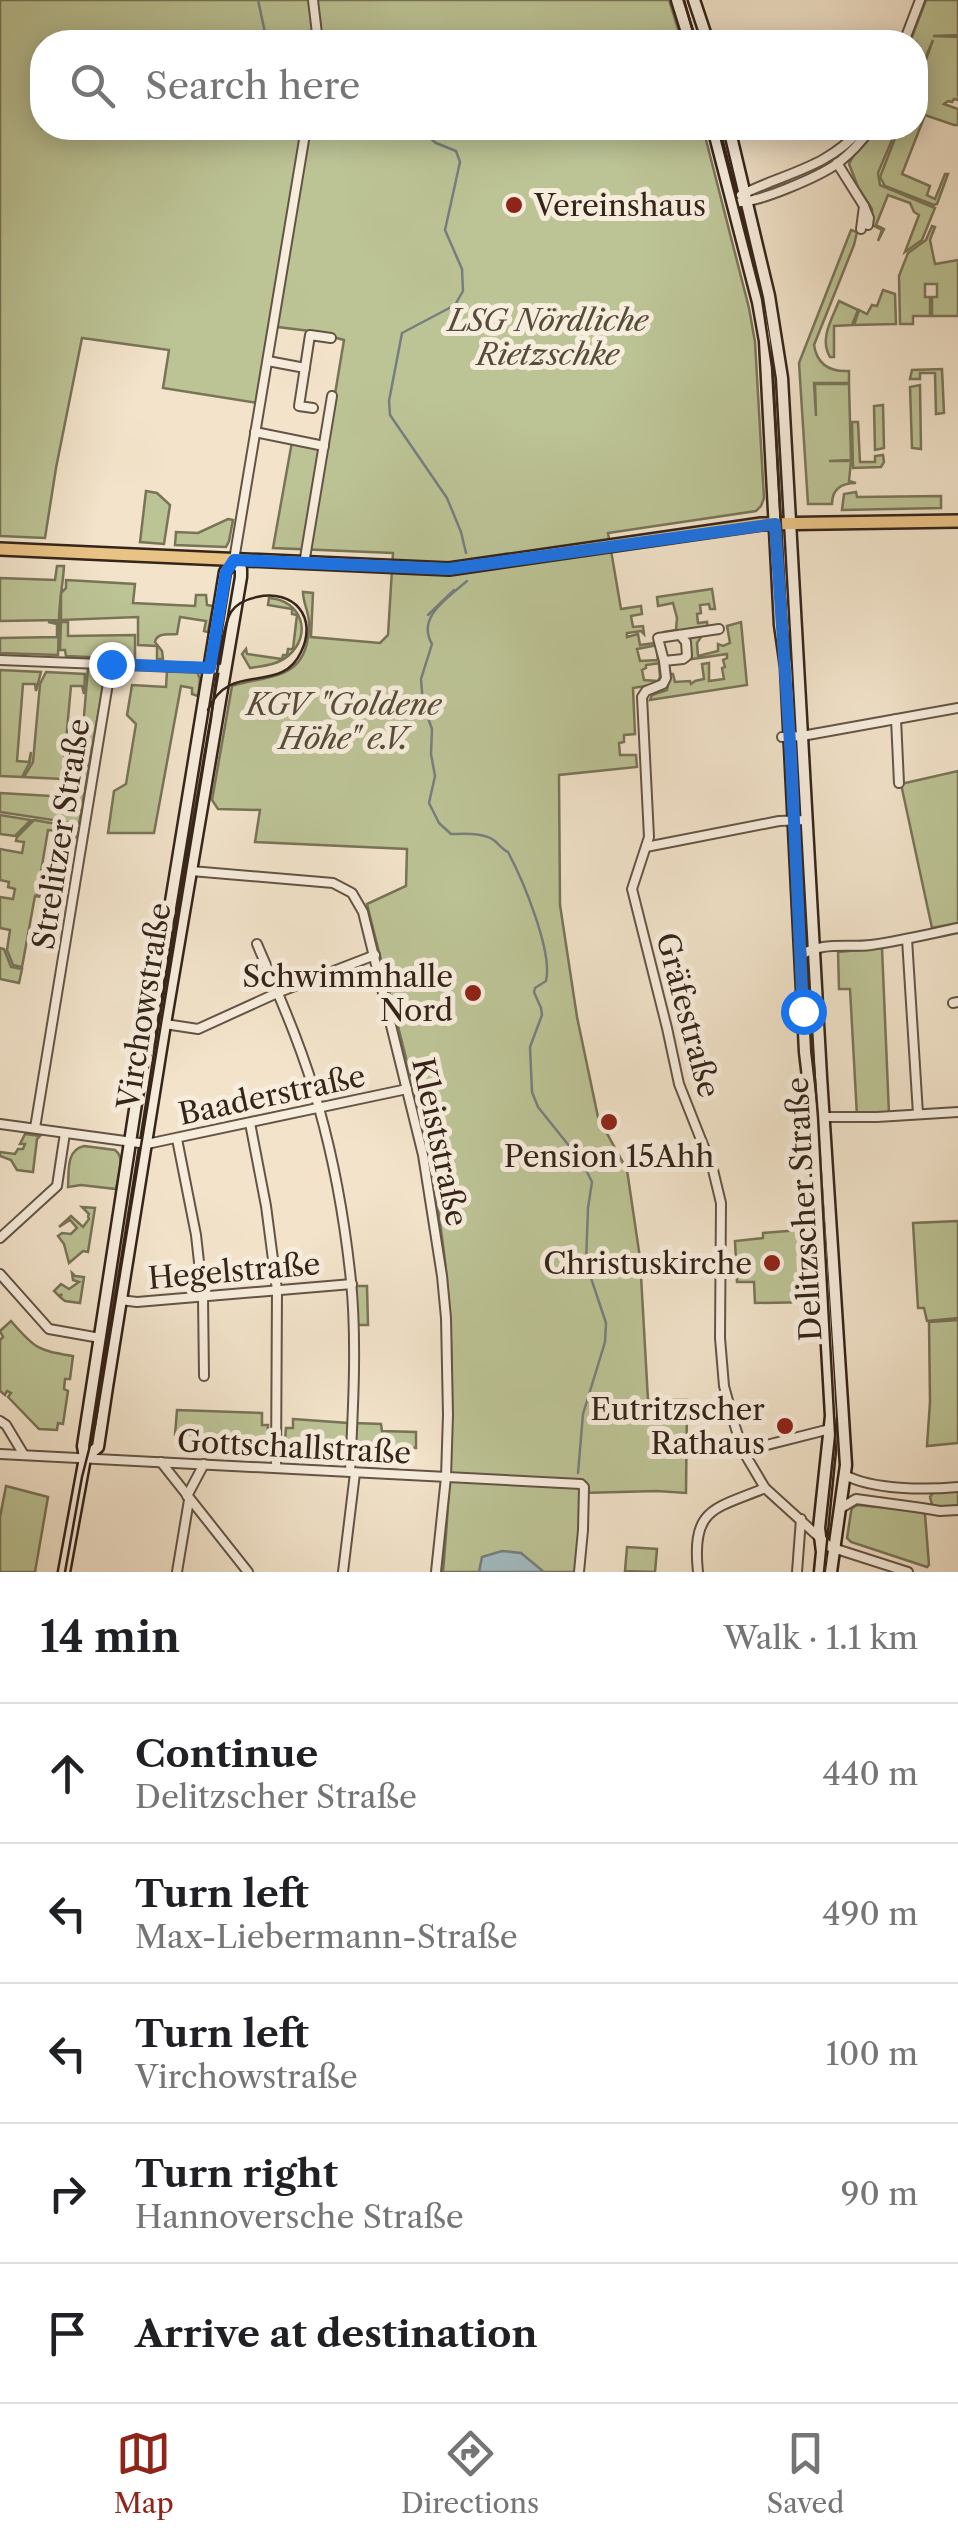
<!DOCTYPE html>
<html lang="en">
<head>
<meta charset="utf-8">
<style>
  body { margin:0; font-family:"Libre Caslon Text",serif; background:#f2f2f2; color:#202124 }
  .stop { position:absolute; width:30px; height:30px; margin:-22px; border:8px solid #1a73e8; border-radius:50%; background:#fff }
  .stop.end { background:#1a73e8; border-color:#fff; box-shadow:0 2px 10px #0008 }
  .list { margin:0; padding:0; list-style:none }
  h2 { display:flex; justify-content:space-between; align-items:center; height:130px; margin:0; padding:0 40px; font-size:42px }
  h2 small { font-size:32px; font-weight:400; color:#757577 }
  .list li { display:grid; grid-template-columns:65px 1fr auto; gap:30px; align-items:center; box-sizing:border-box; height:140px; padding:0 40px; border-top:2px solid #e0e0e0 }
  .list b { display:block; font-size:38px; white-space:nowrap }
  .list p { margin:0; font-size:32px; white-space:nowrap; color:#757577 }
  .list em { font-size:32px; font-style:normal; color:#757577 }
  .icon { flex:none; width:55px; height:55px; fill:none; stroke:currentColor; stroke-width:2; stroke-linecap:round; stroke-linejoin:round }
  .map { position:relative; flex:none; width:958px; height:1572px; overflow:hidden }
  .search { position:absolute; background:#fff; box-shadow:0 5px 25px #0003; left:30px; right:30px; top:30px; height:110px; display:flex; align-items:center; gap:25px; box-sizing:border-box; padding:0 35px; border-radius:40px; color:#757577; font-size:38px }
  .sheet { height:830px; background:#fff }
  nav { display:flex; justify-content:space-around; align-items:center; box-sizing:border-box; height:140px; border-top:2px solid #e0e0e0; background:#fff; font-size:28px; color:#757577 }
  nav a { display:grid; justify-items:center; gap:5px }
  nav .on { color:#8f2418 }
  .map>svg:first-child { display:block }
  .green { fill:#bcc395; stroke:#787458; stroke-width:2.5 }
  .water { fill:#a2bbc2; stroke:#767f7f; stroke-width:2.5 }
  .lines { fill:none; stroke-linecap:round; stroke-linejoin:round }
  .stream { stroke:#767f7f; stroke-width:2.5 }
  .minor-casing { stroke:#645446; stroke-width:12 }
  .secondary-casing { stroke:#35241a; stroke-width:15 }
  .primary-casing { stroke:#35241a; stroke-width:16 }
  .minor { stroke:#f7eddd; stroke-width:8 }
  .secondary { stroke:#f7eddd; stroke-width:10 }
  .primary { stroke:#e9c285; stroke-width:11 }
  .tram { stroke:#35241a; stroke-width:2.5 }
  .route { stroke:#1a73e8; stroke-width:12 }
  .poi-dot { fill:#8f2418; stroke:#f7eddd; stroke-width:4 }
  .labels { text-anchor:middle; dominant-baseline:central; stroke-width:10; stroke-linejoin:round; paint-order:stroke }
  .poi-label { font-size:30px; fill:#35241a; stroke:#f7eddd; text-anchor:end }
  .park-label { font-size:30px; font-style:italic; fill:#574c39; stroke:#f7eddd }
  .street-label { font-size:30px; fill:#35241a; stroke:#f7eddd }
</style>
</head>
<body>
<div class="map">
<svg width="958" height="1572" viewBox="0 0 958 1572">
  <rect width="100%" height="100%" fill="#f2e3ca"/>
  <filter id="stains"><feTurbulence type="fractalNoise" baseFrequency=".002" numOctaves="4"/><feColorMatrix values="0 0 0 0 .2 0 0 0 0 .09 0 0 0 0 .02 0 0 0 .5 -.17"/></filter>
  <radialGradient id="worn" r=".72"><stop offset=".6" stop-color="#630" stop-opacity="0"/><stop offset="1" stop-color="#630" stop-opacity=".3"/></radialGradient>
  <g class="green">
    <path d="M0,0H669L682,42H42V128H703L749,308L755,342L764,498L761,506L756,511L608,533L621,609L641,606L642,614L631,616L633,627L643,626L644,634L641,631L627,633V637L638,634L640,645L655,643L656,634L658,645L637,649L640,661L658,660L657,653L659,652L661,663L646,665V668L642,670L644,680L658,681L660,677L659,665L661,666L663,676L657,684L633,688L635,734L624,735V742L619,743L620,755H636L637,767L559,775L560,905L577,1017L598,1117L627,1170L640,1258L648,1400H687L686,1493L657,1491L582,1493V1520L575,1572H443C452,1467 457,1358 444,1253C430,1135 395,1019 367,904L406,886L407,849L255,842L260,810L218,809L212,800L232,686C272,674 309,681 309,623C309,612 303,603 303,592L313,593L311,637L380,643L388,635L393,553L273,548L293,436L327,442L344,340L310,331L269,326L257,403L163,388L169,350L82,338L56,468L45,538L0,536Z"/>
    <polygon points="926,0 958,0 958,35 933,36 958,37 958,100 954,99 952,102 948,101 944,104 958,109 958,125 954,125 925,115 902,174 930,186 927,195 935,199 945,174 948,174 937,204 934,205 885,186 880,177 899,128 916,128 916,87 933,40 916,80 916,42 910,42"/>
    <path d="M874,128H897L878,173L880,185L935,208L922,240L905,252L919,215L914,212L910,203L888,195L876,225L884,229L878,241L882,230L872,225V209L858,187L849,164C855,150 866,141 874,128Z"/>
    <polygon points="932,226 935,227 930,240 935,264 958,260 958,316 932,316 932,297 937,297 937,284 925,284 925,297 930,297 930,316 913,316 913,324 900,324 899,276 908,253 926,240"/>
    <path d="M851,230L857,232L854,245L814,345C817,364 830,372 849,371V383H814L816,416L815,384H849L851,460L829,461H851L849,481L856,483C842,483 832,488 832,504H808L799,363Z"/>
    <polygon points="883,290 895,294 896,324 854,325 859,310 867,314 872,305 877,306"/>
    <path d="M839,301L858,310L852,325L834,326V357H830C819,339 832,319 839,301Z"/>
    <polygon points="942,369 944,413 936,414 935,373 920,373 920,379 910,379 912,370"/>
    <polygon points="920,385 921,449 912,448 910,387"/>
    <polygon points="883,405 884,448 875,450 874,406"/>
    <polygon points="852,422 858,422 860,462 875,462 875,456 883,455 884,462 881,467 853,468"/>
    <polygon points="146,491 157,493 170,505 164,544 140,542"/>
    <polygon points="856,492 857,497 941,496 941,508 842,510 844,494"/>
    <polygon points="228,519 233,520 229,541 226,547 175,545 176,532 198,533"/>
    <path d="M57,566H64C63,585 59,601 59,620L0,621V578L55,580Z"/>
    <path d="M66,580L135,584L133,603L195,606L196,595H206L207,605L213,606L208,632L204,631L206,621L180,617L177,634C169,635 157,632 155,642L162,651L163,659H157V646L138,645V617L61,620V593L66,588Z"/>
    <polygon points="712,589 715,609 710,609 709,604 700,605 701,613 697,614 698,623 707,622 708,629 665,635 664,632 676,630 677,618 673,603 658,606 657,597"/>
    <path d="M269,598C302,600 313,635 288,656C277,665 263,666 250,668L242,654L246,649L247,654L282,659L283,655H287L288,649H293L297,615L292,614V609L268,605Z"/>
    <polygon points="48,622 59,622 58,655 0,653 0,638 57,637 57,624"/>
    <polygon points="61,622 68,622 68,636 135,635 135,659 66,656 65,650 60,650"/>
    <polygon points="741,622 747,685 650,700 652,695 667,690 670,674 673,674 675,682 690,681 691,684 695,681 704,679 702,664 709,663 709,681 724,679 722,668 725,667 723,660 727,658 727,654 692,659 689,636 703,634 697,643 698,656 718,651 718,644 723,646 730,643 727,626"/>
    <polygon points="88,668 100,669 105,676 89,765 80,764"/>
    <polygon points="0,670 41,672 36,691 35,684 23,684 17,761 29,762 31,752 30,762 22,777 0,776"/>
    <polygon points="167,671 197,672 200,679 198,696 192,694 192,688 181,686 154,833 108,833 114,791 126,784 136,724 127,715 132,685 166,687"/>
    <polygon points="46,672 85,674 84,694 82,686 71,686 64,762 75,764 77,754 79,754 78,764 62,779 24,777 33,762 40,684"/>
    <polygon points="80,765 89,767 79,824 0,812 0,793 68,797 69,785 61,784 61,782"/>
    <polygon points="958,771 958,923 932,928 901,784"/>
    <polygon points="0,815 31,820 15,836 0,834"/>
    <polygon points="34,820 79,828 77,837 70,840 59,837 59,831 48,830 37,895 48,897 50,890 61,891 60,900 35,896 22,967 13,965 7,950 10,930 0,928 0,897 13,899 15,889 8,887 9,882 0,880 0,849 22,853 24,842 16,841 17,837"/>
    <polygon points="0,948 4,949 11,967 22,969 19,983 0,979"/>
    <polygon points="882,948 889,1114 857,1116 850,989 839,989 838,952"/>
    <polygon points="25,1134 40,1136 37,1139 33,1172 17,1170 11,1160 0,1156 0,1152 15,1154 18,1149 23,1149 25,1144 20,1144"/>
    <path d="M84,1146L115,1150C126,1158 118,1177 116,1189L81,1185L68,1187C69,1171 66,1150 84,1146Z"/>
    <polygon points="82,1207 95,1208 88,1252 83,1251 69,1263 64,1244 58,1236 62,1233 71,1234 77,1228 70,1220 59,1227 71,1216 83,1227 89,1219 88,1216 89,1214"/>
    <polygon points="958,1221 958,1318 927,1321 924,1308 918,1308 913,1223"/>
    <polygon points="812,1229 815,1302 755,1303 754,1282 737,1282 735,1241 763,1238 763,1233"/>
    <polygon points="72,1273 75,1276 84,1277 80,1303 65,1301 60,1297 62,1294 59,1296 54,1291 61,1284 69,1289 79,1282 73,1280"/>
    <polygon points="356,1286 367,1286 368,1325 358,1325"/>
    <polygon points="958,1320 958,1443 927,1446 930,1402 929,1322"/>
    <path d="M11,1321C36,1350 38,1350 73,1356L70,1379H65L64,1389L68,1391L63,1424L58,1423L57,1430L39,1429L8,1397L11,1393L7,1391L5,1395L0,1391V1340L3,1337L0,1331Z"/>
    <polygon points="177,1410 262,1413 262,1425 268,1425 267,1440 175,1435"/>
    <polygon points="293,1419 348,1423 347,1445 285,1441 286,1428 293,1428"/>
    <polygon points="355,1423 381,1424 382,1431 416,1432 416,1448 354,1445"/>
    <polygon points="6,1486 48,1497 35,1572 0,1572 0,1517"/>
    <polygon points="958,1489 958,1507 933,1508 930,1497 933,1492"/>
    <polygon points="858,1505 919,1511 925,1514 929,1565 927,1567 851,1542 847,1538 851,1512 852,1508"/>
    <polygon points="627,1547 657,1549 655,1572 625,1571"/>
  </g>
  <polygon class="water" points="502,1551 521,1553 544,1572 479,1572 482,1557"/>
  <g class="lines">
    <g class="stream">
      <polyline points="258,0 267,42"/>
      <polyline points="417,128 436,143 456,151 460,162 445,230 462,269 463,291 455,305 402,333 389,401 390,415 447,498 461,532 466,553"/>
      <path d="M467,581C448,598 416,617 432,644L421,679L423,704L432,729L431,754L435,776L429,803L439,823L451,834C464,834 484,832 495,841C499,845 503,850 508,852C523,880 553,952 546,981L535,988L534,992L541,1008L542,1015L530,1047L532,1092L538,1107L582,1162L592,1182L588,1208L586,1263L606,1323L605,1342L583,1414L578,1473"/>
      <polyline points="428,615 454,590"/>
    </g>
    <defs>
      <g id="minor">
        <polyline points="313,0 318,42"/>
        <polyline points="904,42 920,0"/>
        <polyline points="837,163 864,206"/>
        <path d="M741,195C787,172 826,169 862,128"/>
        <path d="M732,202C753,206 820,176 838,163C851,153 862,141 871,128"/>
        <polyline points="861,229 864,206 869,218 868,225"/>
        <polyline points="268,361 305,368"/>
        <polyline points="313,408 299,406 310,335 331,338"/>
        <polyline points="255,432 324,446"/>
        <polyline points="234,560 306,128"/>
        <polyline points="304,564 332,396"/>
        <polyline points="680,635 686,642 687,656 683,659 664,661 666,678 663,684 646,691 642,697 649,837 632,889 667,1028 679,1084 713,1170 721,1203 720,1338 724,1386 735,1426 743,1451 765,1488 830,1547 908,1572"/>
        <polyline points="0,660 225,669"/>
        <polyline points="664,661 658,638 719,629"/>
        <polyline points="896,719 899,783"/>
        <polyline points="782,737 802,736 958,708"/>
        <polyline points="646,847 779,821 807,820"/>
        <polyline points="191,871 333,883 352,893 363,912 423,1155 442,1276 446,1318 448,1415 446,1477 436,1572"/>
        <polyline points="907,939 918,1114"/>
        <path d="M257,944C280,998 304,1052 319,1108C335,1165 345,1223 351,1281C357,1342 353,1411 350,1472"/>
        <path d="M800,956C821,941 847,948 871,945C900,941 929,934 958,928"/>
        <polyline points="953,1003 958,1002"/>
        <polyline points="165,1024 198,1029 277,993 375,955"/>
        <polyline points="812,1117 877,1117 958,1112"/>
        <polyline points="250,1123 266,1206 277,1290 276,1467"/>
        <polyline points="0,1124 147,1144 407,1089"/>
        <polyline points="35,1128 111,665"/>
        <polyline points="177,1139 196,1235 203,1298 204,1376"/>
        <polyline points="0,1238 57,1186 65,1133"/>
        <polyline points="0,1274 49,1329 100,1338"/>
        <polyline points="120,1300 137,1302 352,1284"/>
        <polyline points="0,1421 6,1425 24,1455"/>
        <polyline points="743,1451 830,1429"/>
        <polyline points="0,1454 581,1484 584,1487 583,1530 579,1572"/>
        <polyline points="161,1462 248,1572"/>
        <path d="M845,1475C873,1490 926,1490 958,1487"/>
        <polyline points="187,1496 204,1464"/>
        <polyline points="841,1508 856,1499 922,1508 940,1511 958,1510"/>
        <polyline points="177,1572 189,1500"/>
        <polyline points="343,1572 355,1473"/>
        <path d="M698,1572C691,1507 715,1509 765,1488"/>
        <polyline points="797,1572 801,1519"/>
      </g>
      <g id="secondary">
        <polyline points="677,0 690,42"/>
        <polyline points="694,0 708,42"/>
        <polyline points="713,128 758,302 765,341 780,625 786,667 805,1052 815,1138 831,1416 819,1528 822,1552 820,1572"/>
        <polyline points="729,128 769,296 782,378 821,1077 846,1465 831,1572"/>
        <polyline points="64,1572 85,1458 83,1446 143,1058 149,1036 225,572 234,560 241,569 241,577 165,1024 107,1387 98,1447 85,1458"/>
      </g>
      <polyline id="primary" points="0,549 449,569 761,524 958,521"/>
    </defs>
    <use href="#minor" class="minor-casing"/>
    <use href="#secondary" class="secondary-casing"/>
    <use href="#primary" class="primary-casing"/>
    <use href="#minor" class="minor"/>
    <use href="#secondary" class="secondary"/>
    <use href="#primary" class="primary"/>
    <g class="tram">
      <polyline points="684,0 696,42"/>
      <polyline points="718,128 762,299 772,367 805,952 818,1117 836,1451 824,1572"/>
      <path d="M65,1572L82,1477L95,1426L211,719C214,697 221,628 231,612C237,603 247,599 257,597C294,589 318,617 301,652C281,696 229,660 208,710"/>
    </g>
  </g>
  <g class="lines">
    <polyline class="route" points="111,664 210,668 226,572 234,560 449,569 775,524 791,758 803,1011"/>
  </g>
  <g class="poi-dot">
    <circle cx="514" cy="205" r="10"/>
    <circle cx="473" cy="993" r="10"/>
    <circle cx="609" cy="1122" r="10"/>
    <circle cx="772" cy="1263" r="10"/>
    <circle cx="785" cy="1426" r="10"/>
  </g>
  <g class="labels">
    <g class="poi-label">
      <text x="534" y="205" text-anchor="start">Vereinshaus</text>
      <text x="453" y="976">Schwimmhalle<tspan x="453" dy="34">Nord</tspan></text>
      <text x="609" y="1156" text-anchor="middle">Pension 15Ahh</text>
      <text x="752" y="1263">Christuskirche</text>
      <text x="765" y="1409">Eutritzscher<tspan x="765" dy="34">Rathaus</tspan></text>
    </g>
    <g class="park-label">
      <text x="548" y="320">LSG Nördliche<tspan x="548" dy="34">Rietzschke</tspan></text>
      <text x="344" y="704">KGV "Goldene<tspan x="344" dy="34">Höhe" e.V.</tspan></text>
    </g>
    <g class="street-label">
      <text transform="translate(61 834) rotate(-81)">Strelitzer Straße</text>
      <text transform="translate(144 1006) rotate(-81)">Virchowstraße</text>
      <text transform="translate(688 1015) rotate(75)">Gräfestraße</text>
      <text transform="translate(272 1095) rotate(-12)">Baaderstraße</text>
      <text transform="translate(440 1142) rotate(78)">Kleiststraße</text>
      <text transform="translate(804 1209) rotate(-93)">Delitzscher Straße</text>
      <text transform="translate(234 1271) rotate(-5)">Hegelstraße</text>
      <text transform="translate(294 1447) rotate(3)">Gottschallstraße</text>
    </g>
  </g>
  <rect width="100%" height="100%" filter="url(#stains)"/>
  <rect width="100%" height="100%" fill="url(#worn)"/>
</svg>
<div class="stop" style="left:803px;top:1011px"></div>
<div class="stop end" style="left:111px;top:664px"></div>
<div class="search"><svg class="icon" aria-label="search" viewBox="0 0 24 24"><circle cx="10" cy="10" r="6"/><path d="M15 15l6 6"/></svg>Search here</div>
</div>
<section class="sheet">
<h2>14 min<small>Walk · 1.1 km</small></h2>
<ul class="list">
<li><svg class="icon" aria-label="ahead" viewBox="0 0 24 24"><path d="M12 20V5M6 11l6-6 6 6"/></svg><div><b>Continue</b><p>Delitzscher Straße</p></div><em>440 m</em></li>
<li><svg class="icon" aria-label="left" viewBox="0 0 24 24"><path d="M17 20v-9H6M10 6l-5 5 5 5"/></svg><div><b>Turn left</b><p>Max-Liebermann-Straße</p></div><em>490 m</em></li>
<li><svg class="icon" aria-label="left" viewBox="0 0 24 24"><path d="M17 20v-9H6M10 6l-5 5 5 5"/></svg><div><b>Turn left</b><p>Virchowstraße</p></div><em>100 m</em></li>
<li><svg class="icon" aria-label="right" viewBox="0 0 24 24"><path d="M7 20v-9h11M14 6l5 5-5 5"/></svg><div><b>Turn right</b><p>Hannoversche Straße</p></div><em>90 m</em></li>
<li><svg class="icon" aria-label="arrive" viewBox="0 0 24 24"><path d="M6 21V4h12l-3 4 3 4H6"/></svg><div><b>Arrive at destination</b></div></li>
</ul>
</section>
<nav>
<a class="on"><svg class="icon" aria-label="map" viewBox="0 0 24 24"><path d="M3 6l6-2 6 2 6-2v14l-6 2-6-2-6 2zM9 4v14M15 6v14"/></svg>Map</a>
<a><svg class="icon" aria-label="directions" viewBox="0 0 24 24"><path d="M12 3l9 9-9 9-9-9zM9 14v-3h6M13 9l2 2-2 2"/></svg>Directions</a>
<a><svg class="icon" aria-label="saved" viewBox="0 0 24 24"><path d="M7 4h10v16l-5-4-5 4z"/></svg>Saved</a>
</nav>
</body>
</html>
